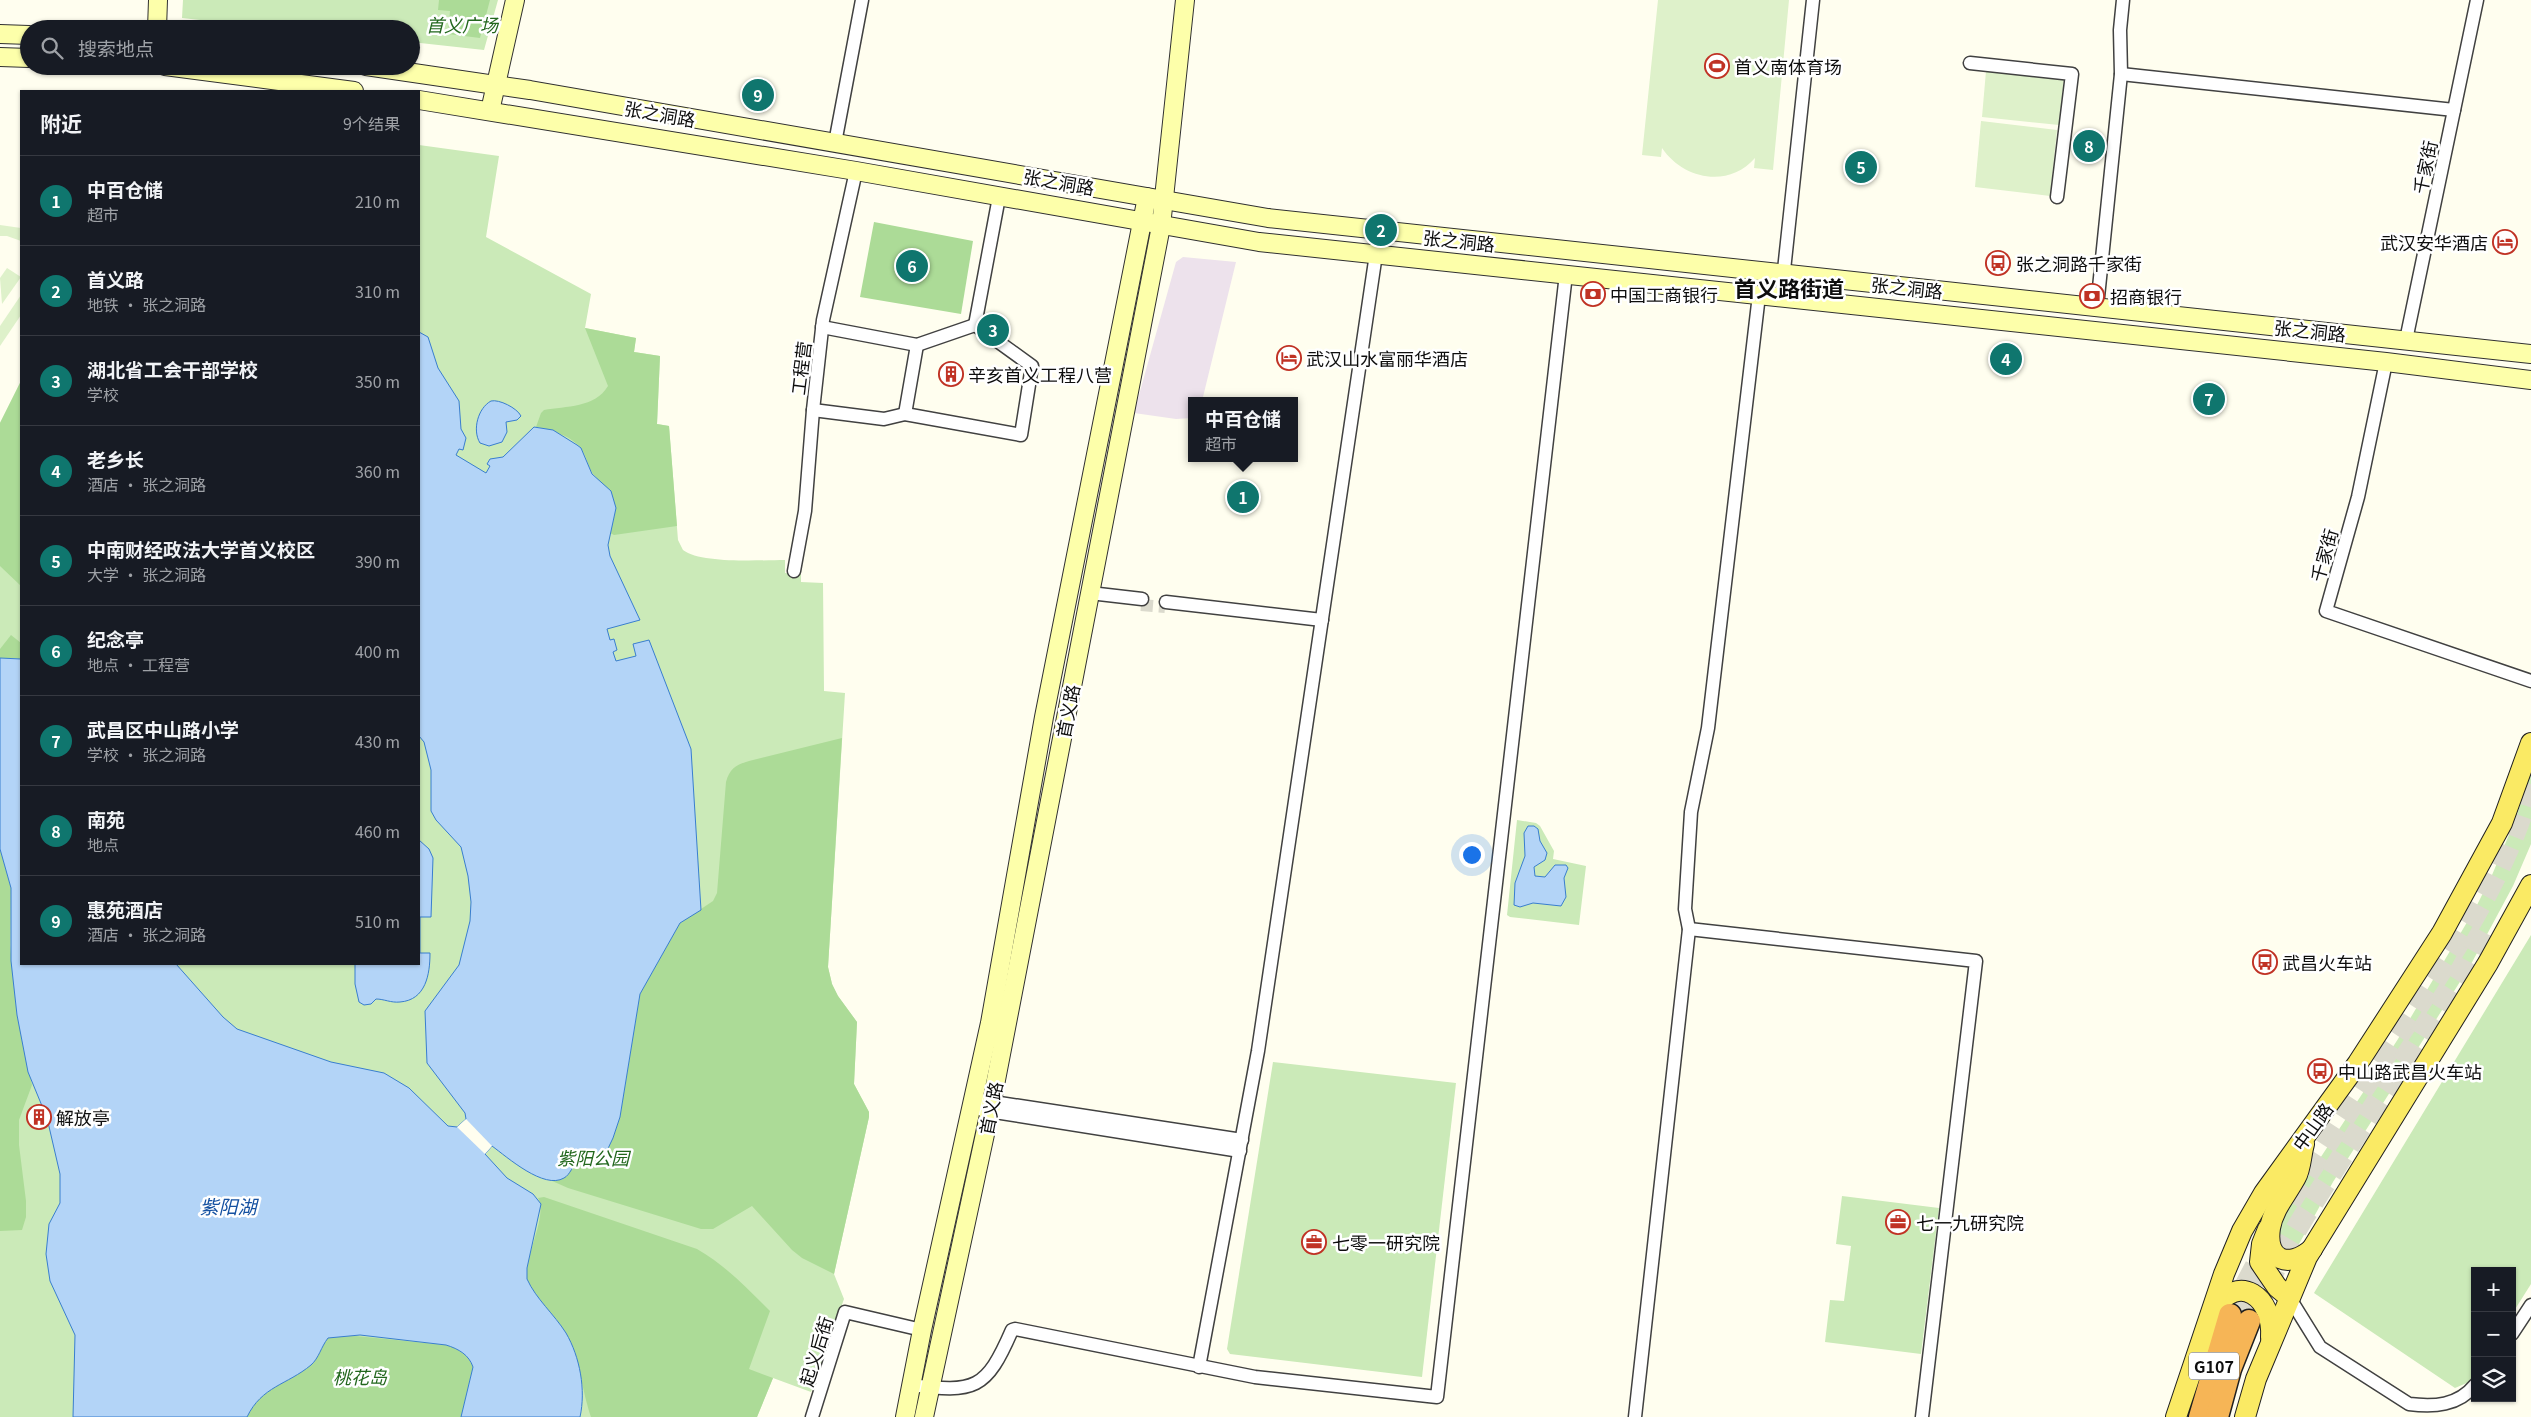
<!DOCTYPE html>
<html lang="zh">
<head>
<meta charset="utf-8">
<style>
  body { margin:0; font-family:Georgia,"Noto Sans SC",serif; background:#20242c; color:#f1f3f6 }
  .controls { position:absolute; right:15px; bottom:15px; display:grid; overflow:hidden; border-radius:0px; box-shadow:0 1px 4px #0004 }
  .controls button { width:45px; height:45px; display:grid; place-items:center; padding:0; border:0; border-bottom:1px solid #363941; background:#171b24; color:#f1f3f6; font:25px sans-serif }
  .you { position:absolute; left:1471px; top:854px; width:18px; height:18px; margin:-12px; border:4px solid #fff; border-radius:50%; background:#1a73e8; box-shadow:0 0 0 8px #1a73e833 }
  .badge { display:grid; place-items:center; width:32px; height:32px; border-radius:50%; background:#0f766e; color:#fff; font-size:16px; font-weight:700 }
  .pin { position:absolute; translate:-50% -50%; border:2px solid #fff; box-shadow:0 1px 5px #0006 }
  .popup { position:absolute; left:1188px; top:397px; width:110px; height:65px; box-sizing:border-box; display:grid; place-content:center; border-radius:0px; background:#171b24; filter:drop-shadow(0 1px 4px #0005); font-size:16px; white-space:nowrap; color:#9ea1a6 }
  .popup b { font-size:19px; color:#f1f3f6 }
  .popup::after { content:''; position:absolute; left:50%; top:100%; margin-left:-10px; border:10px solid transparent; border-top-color:#171b24 }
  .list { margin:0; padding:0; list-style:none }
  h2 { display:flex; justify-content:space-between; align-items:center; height:65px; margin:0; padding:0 20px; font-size:21px }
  h2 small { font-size:16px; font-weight:400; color:#9ea1a6 }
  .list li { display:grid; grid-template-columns:32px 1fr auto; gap:15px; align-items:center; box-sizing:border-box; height:90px; padding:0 20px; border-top:1px solid #363941 }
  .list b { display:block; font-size:19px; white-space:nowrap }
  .list p { margin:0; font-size:16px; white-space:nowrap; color:#9ea1a6 }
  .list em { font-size:16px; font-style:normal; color:#9ea1a6 }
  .icon { flex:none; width:28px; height:28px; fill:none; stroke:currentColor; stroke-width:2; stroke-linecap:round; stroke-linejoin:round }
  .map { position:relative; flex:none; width:2531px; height:1417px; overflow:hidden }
  .search { position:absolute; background:#171b24; box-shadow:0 1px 4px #0004; left:20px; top:20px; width:400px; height:55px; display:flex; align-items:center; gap:12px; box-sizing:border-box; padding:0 18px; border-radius:28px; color:#9ea1a6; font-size:19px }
  .panel { position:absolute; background:#171b24; box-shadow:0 1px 4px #0004; left:20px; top:90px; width:400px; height:875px; border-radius:0px }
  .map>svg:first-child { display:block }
  .industrial { fill:#ede2ec }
  .green { fill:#cbeab8 }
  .forest { fill:#acdb97 }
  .pitch { fill:#def1ca }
  .water { fill:#b3d4f7; stroke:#397ecf }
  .pier { fill:#fffeef }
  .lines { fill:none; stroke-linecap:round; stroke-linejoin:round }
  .street-tunnel { stroke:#dbdacd; stroke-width:12; stroke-dasharray:12 6; stroke-linecap:butt }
  .highway-tunnel { stroke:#dbdacd; stroke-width:22; stroke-dasharray:22 11; stroke-linecap:butt }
  .street-casing { stroke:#414141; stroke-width:15 }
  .secondary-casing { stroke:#303030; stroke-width:20 }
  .primary-casing { stroke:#1f1f1f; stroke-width:22 }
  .highway-casing { stroke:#1f1f1f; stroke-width:25 }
  .street { stroke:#fff; stroke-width:12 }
  .secondary { stroke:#fdffaa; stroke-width:18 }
  .primary { stroke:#faea64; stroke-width:20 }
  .highway { stroke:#f6b556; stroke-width:22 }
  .labels { text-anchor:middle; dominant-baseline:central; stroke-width:5; stroke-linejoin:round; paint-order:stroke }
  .shield { fill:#fff; stroke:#565656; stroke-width:1 }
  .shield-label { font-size:16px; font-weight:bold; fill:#0e0e0e }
  .park-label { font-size:18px; font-style:italic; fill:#22671d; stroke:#fff }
  .poi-label { font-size:18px; fill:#0e0e0e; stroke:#fff; text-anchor:start }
  .street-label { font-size:18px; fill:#0e0e0e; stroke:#fff }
  .water-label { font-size:19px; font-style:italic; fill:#1551a1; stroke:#fff }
  .district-label { font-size:22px; font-weight:bold; fill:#0e0e0e; stroke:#fff }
</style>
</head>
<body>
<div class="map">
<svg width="2531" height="1417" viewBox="0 0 2531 1417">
  <rect width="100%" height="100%" fill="#fffeef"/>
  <polygon class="industrial" points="1183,257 1236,262 1202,401 1192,401 1192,418 1176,419 1134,413 1176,262"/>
  <g class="green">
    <polygon points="183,0 498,0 484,50 411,42 411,29 282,29 182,18"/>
    <path d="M419,145L499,156L486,237L591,294L585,328L636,338L634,352L660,356L657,424L669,426L678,540L683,550C701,564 761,560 785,560V573L801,574V582L823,583L824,691L845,693L828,967L832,984L838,996L857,1022L854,1084L869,1112V1117L834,1274L844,1299L811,1392L773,1378L757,1417H0V423L21,381V964H419Z"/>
    <polygon points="2531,771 2531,844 2513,886 2470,966 2333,1182 2293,1255 2275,1243 2284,1217 2298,1192 2398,1039 2476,907 2492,875 2516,818"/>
    <polygon points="1517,820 1536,823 1540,826 1554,851 1553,859 1586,866 1579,925 1510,917 1507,915"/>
    <polygon points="2531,935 2531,1284 2512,1314 2512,1271 2475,1271 2475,1372 2469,1382 2455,1388 2314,1293"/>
    <polygon points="1273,1062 1456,1083 1422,1377 1230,1354 1227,1349"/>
    <polygon points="1842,1196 1939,1208 1921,1354 1825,1342 1830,1300 1844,1301 1851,1246 1836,1244"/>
  </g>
  <g class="forest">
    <polygon points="439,0 490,0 480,38 448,34 450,11 438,10"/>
    <polygon points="874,222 973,241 961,314 860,297"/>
    <path d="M585,328L636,338L634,352L660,356L657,424L669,426L677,526L614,535L610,533L615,514L596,477C588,470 588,459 582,450C573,436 551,430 536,427L541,413L544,410C566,406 595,408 608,386Z"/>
    <polygon points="21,381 21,586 0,566 0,423"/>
    <polygon points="11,635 21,643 21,659 0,658 0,649"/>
    <path d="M842,738L828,967L832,984L838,996L857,1022L854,1084L869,1112V1117L834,1274L802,1258L792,1250L752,1206L713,1229H701L568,1188L550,1180C566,1181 568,1170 578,1160L593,1157L613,1138L620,1117L640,994L680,923L713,901L717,893L726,782C730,768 736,765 749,761Z"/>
    <polygon points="0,849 11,888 10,945 17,1015 32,1085 19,1120 19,1145 26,1201 26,1217 22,1230 0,1231"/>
    <path d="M544,1197L697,1249C725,1265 747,1288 770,1311L749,1369L773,1378L757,1417H591C582,1391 579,1356 565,1332C554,1313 536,1299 527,1279C524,1256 548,1217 538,1198Z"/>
    <path d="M346,1335L446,1345C459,1349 468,1355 473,1367L461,1417H247C262,1386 287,1385 311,1365C318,1359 321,1347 328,1338Z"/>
  </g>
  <g class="pitch">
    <path d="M1658,0H1789L1773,170L1754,168L1755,158C1728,189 1683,179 1662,148L1661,157L1642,155Z"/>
    <polygon points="1986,71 2064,79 2059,125 1982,117"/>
    <polygon points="1981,121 2057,130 2050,196 1975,187"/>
    <polygon points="0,225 21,228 21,241 7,236 0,236"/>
    <polygon points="7,268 21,277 2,304 0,278"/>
    <polygon points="21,295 21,315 0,346 0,326"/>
  </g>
  <g class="water">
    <path d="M419,332L428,337L438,368L459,401L461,429L466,438L463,450L459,449L456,455L486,473L490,466L487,464L490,459L503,457L534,427L553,430L577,445L581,448L592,474L611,491L616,508L608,545L610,556L640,620L607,629L610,640L614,639L617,650L613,652L616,661L636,656L633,644L649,640L691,749L701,910L680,923L640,994L620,1117L613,1138L603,1159L593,1157L578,1160C573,1165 570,1175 564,1178C544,1190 507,1157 492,1146L485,1154L507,1178L533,1194L541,1204L527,1268V1279C536,1299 554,1314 566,1333C580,1357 586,1390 580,1417H461L473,1367C469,1355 459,1349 446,1345L360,1335L328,1338C321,1347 319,1358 311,1365C287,1385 262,1386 247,1417H73L75,1335L50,1281L46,1254L49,1224L60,1203V1174L47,1118L28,1072L17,1015L11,961V888L0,849V658L21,659V964H176L223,1017L237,1029L331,1062L384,1073L409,1088L448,1126L457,1127L466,1119L465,1113L427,1063L425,1011L459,965L470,921L471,902L468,876L461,847L436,820L431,811V770L424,742L419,736Z"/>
    <path d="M491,401C499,399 517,408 521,416L517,420L506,422L507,432L502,442L489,446L480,443C472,430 478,408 491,401Z"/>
    <polygon points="1528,826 1534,826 1538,829 1540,841 1547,853 1545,860 1534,867 1535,876 1545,877 1555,865 1566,865 1568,868 1564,878 1566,897 1561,906 1533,903 1520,907 1514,905 1515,883 1525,856 1524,833"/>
    <path d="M419,840L429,849L433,858L431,917H420V953H430C430,974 426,1000 400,1002C391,1003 384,999 376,999L371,1004L364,1005L359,1002L355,984V964H419Z"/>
  </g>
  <polygon class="pier" points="466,1119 492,1146 485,1154 457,1127"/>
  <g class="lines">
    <polyline class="street-tunnel" points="1141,605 1165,607"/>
    <g class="highway-tunnel">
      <path d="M2290,1202C2331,1136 2374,1073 2416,1009C2464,936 2507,869 2531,784"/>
      <polyline points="2230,1315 2268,1243"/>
      <polyline points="2251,1318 2284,1250 2306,1213 2462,969 2483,930"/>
    </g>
    <defs>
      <g id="street">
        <polyline points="1970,63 2072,74 2057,197"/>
        <polyline points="2121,74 2454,110"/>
        <polyline points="835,143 862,0"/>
        <polyline points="1781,298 1813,0"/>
        <polyline points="2097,307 2121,74 2120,30 2123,0"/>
        <polyline points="822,327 917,345 975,325"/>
        <polyline points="2406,340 2477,0"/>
        <polyline points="2386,362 2358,497 2326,611 2531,681"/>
        <polyline points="813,410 884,419 905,414 1021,435 1032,366 975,325 999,197"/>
        <polyline points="905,414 917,345"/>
        <polyline points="794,571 805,511 813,410 823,320 856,171"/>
        <polyline points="1090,593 1142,599"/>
        <polyline points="1166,602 1322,620"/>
        <polyline points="1689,929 1976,961 1922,1417"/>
        <polyline points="974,1099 1242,1140"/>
        <polyline points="982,1110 1240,1151"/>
        <path d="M2289,1297L2320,1347L2409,1404C2434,1407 2458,1406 2475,1385"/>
        <polyline points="2512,1334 2531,1305"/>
        <polyline points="1199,1367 1258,1051 1376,254"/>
        <path d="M911,1385C975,1393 986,1390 1012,1330L1015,1329L1255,1377L1437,1397L1566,274"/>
        <polyline points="812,1417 845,1312 922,1330"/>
        <polyline points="1635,1417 1689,929 1685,909 1691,812 1708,728 1759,295"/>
      </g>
      <g id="secondary">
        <polyline points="157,29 158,0"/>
        <polyline points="0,34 29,35"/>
        <polyline points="0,57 29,58"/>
        <polyline points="165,66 354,91"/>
        <polyline points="366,66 530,90 1268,218 2531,354"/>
        <polyline points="419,100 856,171 1259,242 2386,362 2531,380"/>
        <polyline points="490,111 515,0"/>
        <polyline points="905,1417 922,1330 990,1023 1044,717 1147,197"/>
        <polyline points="924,1417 990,1111 1161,226 1185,0"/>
      </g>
      <g id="primary">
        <path d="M2304,1144C2301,1154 2301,1168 2296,1177C2287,1194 2273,1209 2270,1228C2265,1261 2289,1269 2312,1249"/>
        <polyline points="2268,1229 2262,1244 2260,1262 2277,1287 2289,1297"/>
        <path d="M2214,1310C2238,1271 2274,1297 2271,1338"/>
        <polyline points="2176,1417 2224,1274 2242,1231 2264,1193 2358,1063 2442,933 2502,823 2531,743"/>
        <polyline points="2245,1417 2256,1379 2307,1257 2488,963 2531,885"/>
      </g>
      <g id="highway">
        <polyline points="2200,1417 2230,1315"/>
        <polyline points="2217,1417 2230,1369 2249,1321"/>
      </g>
    </defs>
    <use href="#street" class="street-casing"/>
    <use href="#secondary" class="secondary-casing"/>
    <use href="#primary" class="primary-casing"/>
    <use href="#highway" class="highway-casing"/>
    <use href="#street" class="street"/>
    <use href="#secondary" class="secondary"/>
    <use href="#primary" class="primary"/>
    <use href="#highway" class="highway"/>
  </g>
  <defs>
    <symbol id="stadium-ring" viewBox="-11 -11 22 22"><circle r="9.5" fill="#fff" stroke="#c03224" stroke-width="1.5"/><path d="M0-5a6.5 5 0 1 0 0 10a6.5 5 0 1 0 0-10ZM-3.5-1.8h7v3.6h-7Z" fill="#c03224"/></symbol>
    <symbol id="hotel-ring" viewBox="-11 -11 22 22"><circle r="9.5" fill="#fff" stroke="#c03224" stroke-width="1.5"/><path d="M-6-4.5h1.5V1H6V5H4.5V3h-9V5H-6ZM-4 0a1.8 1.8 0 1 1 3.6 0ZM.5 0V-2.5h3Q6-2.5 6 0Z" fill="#c03224"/></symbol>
    <symbol id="bus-ring" viewBox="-11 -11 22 22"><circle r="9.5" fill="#fff" stroke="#c03224" stroke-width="1.5"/><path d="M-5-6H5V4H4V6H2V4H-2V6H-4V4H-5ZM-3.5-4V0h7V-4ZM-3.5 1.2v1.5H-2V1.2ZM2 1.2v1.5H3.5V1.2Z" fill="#c03224"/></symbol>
    <symbol id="bank-ring" viewBox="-11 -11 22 22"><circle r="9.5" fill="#fff" stroke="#c03224" stroke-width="1.5"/><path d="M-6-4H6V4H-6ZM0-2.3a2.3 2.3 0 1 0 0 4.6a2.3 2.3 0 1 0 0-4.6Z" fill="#c03224"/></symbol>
    <symbol id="building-ring" viewBox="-11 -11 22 22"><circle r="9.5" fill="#fff" stroke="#c03224" stroke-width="1.5"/><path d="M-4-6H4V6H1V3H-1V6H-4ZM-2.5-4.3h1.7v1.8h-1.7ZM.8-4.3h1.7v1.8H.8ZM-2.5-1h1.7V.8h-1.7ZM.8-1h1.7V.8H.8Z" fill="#c03224"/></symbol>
    <symbol id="office-ring" viewBox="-11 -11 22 22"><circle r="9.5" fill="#fff" stroke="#c03224" stroke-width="1.5"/><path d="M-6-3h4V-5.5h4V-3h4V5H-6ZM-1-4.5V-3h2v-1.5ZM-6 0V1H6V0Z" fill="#c03224"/></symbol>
  </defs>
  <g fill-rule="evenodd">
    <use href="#stadium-ring" x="1703" y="52" width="28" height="28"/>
    <use href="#hotel-ring" x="2491" y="228" width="28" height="28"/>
    <use href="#bus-ring" x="1984" y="249" width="28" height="28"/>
    <use href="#bank-ring" x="1579" y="280" width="28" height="28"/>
    <use href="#bank-ring" x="2078" y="282" width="28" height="28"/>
    <use href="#hotel-ring" x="1275" y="344" width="28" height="28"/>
    <use href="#building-ring" x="937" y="360" width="28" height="28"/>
    <use href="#bus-ring" x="2251" y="948" width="28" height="28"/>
    <use href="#bus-ring" x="2306" y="1057" width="28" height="28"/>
    <use href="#building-ring" x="25" y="1103" width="28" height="28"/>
    <use href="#office-ring" x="1884" y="1208" width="28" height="28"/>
    <use href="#office-ring" x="1300" y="1228" width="28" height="28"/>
  </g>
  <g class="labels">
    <rect class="shield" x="2189" y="1352.5" width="50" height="27" rx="4"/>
    <g class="shield-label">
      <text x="2214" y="1366">G107</text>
    </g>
    <g class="park-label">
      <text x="462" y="24">首义广场</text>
      <text x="593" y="1157">紫阳公园</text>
      <text x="360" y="1376">桃花岛</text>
    </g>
    <g class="poi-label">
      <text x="1734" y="66">首义南体育场</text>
      <text x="2488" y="242" text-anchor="end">武汉安华酒店</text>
      <text x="2016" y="263">张之洞路千家街</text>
      <text x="1610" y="294">中国工商银行</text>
      <text x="2110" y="296">招商银行</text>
      <text x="1306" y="358">武汉山水富丽华酒店</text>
      <text x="968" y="374">辛亥首义工程八营</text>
      <text x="2282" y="962">武昌火车站</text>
      <text x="2338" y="1071">中山路武昌火车站</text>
      <text x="56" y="1117">解放亭</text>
      <text x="1916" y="1222">七一九研究院</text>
      <text x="1332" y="1242">七零一研究院</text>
    </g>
    <g class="street-label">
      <text transform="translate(660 113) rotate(10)">张之洞路</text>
      <text transform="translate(2424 167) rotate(-78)">千家街</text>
      <text transform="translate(1059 181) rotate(10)">张之洞路</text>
      <text transform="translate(1459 240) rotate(6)">张之洞路</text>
      <text transform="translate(1907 287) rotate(6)">张之洞路</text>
      <text transform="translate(2310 330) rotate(6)">张之洞路</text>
      <text transform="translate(800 368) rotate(-83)">工程营</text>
      <text transform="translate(2323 555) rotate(-74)">千家街</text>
      <text transform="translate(1067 711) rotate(-79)">首义路</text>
      <text transform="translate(990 1108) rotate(-79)">首义路</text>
      <text transform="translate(2312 1126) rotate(-54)">中山路</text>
      <text transform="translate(815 1351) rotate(-73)">起义后街</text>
    </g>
    <g class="water-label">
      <text x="228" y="1205">紫阳湖</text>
    </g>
    <g class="district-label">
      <text x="1789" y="287">首义路街道</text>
    </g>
  </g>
</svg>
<div class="controls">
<button>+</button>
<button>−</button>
<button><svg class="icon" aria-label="layers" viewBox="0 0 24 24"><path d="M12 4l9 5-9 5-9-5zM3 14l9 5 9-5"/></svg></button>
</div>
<div class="you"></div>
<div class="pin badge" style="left:1243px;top:497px">1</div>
<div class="popup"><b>中百仓储</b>超市</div>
<div class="pin badge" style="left:1381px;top:230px">2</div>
<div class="pin badge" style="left:993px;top:330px">3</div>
<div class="pin badge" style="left:2006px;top:359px">4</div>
<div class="pin badge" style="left:1861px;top:167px">5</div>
<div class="pin badge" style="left:912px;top:266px">6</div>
<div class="pin badge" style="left:2209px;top:399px">7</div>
<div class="pin badge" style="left:2089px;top:146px">8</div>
<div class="pin badge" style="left:758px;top:95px">9</div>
<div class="search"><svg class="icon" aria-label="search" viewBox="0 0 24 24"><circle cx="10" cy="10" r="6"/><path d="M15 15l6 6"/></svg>搜索地点</div>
<section class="panel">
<h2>附近<small>9个结果</small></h2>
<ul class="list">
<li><span class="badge">1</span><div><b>中百仓储</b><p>超市</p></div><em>210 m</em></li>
<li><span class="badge">2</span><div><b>首义路</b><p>地铁 · 张之洞路</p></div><em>310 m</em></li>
<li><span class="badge">3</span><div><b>湖北省工会干部学校</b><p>学校</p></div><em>350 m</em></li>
<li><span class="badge">4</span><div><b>老乡长</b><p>酒店 · 张之洞路</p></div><em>360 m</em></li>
<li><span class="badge">5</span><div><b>中南财经政法大学首义校区</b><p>大学 · 张之洞路</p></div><em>390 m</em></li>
<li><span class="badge">6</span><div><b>纪念亭</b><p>地点 · 工程营</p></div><em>400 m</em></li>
<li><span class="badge">7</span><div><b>武昌区中山路小学</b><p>学校 · 张之洞路</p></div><em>430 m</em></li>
<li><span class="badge">8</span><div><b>南苑</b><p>地点</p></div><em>460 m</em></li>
<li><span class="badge">9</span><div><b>惠苑酒店</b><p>酒店 · 张之洞路</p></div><em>510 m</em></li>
</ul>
</section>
</div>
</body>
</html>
